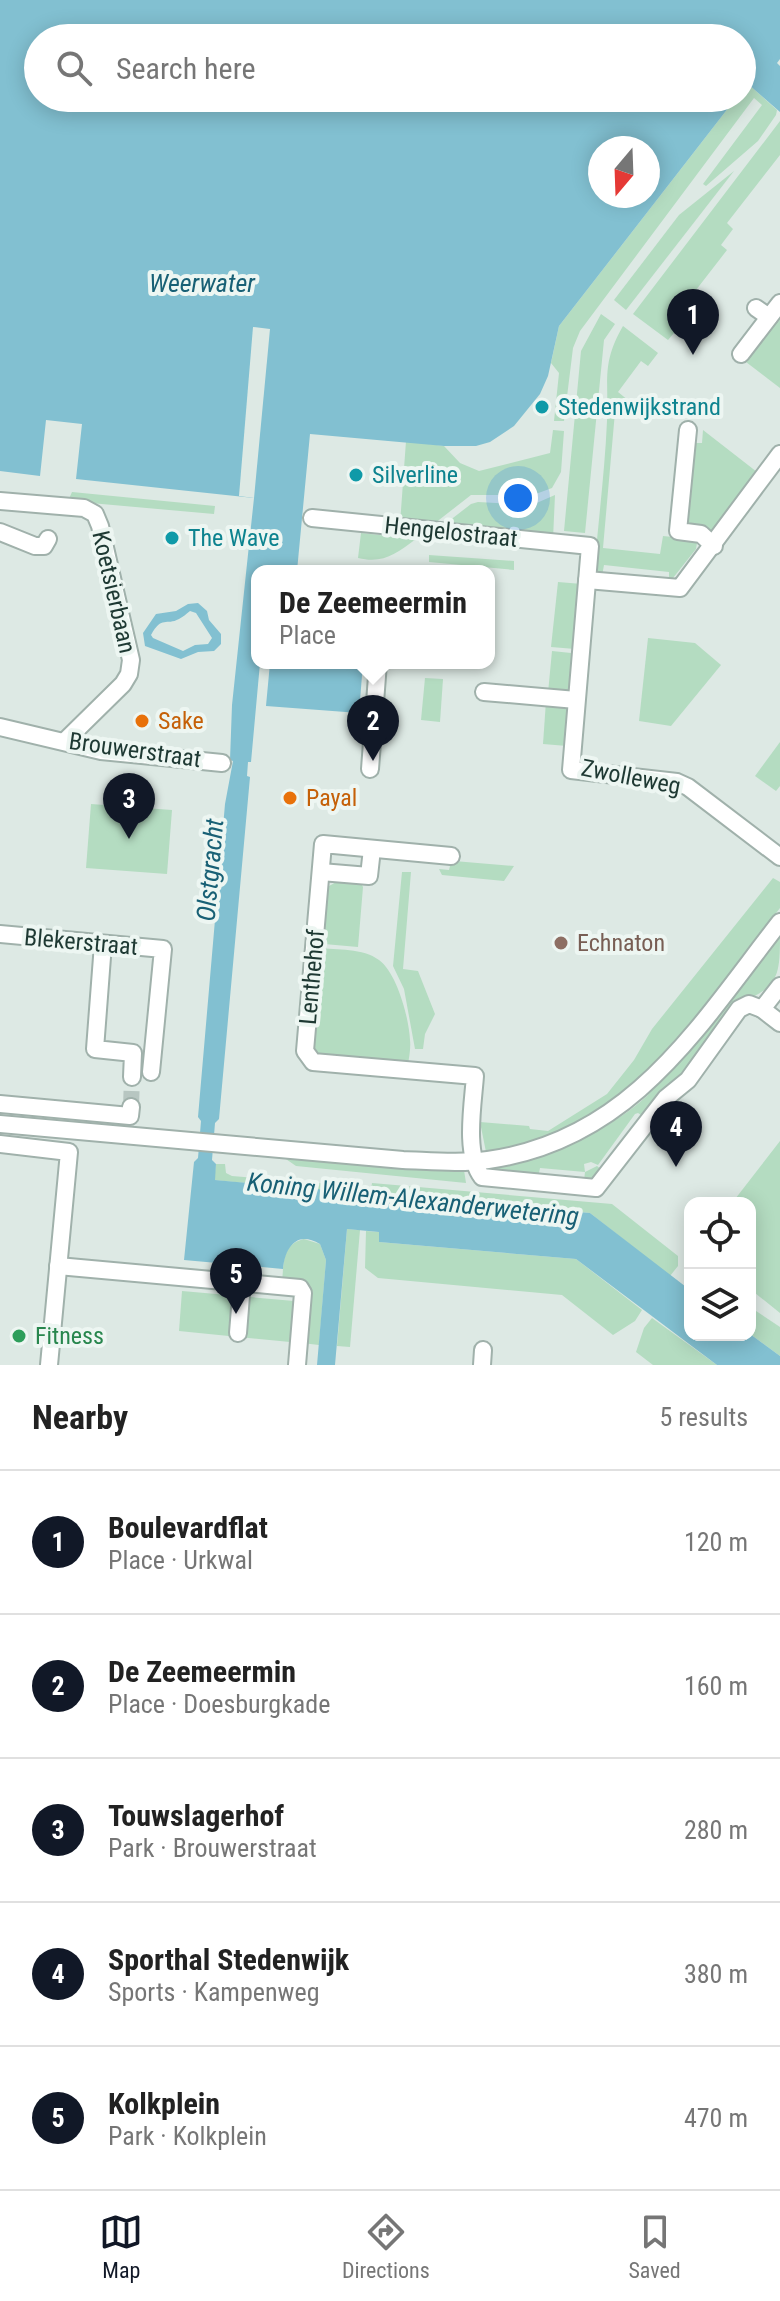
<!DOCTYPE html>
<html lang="en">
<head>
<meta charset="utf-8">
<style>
  body { margin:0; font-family:"Roboto Condensed",sans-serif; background:#f6f6f6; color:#222 }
  .controls { position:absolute; right:24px; bottom:24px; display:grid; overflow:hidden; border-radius:16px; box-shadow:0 4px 20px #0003 }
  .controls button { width:72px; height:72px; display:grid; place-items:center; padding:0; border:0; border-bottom:2px solid #e0e0e0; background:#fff; color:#222; font:40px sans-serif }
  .compass { position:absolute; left:588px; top:136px; width:72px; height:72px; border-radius:50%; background:#fff; box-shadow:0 4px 20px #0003; rotate:199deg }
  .you { position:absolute; left:518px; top:498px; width:28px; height:28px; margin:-20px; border:6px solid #fff; border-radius:50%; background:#1a73e8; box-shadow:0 0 0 12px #1a73e833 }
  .badge { display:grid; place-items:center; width:52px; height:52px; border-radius:50%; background:#111827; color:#fff; font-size:26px; font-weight:700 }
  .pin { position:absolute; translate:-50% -66px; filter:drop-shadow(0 2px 4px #0008) }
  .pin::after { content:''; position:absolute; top:42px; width:28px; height:24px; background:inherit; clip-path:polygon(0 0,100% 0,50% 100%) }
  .popup { position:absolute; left:251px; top:565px; width:244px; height:104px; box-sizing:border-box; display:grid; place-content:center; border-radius:16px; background:#fff; filter:drop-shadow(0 2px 6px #0005); font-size:26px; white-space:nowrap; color:#767676 }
  .popup b { font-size:30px; color:#222 }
  .popup::after { content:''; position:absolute; left:50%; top:100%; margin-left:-16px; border:16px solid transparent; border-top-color:#fff }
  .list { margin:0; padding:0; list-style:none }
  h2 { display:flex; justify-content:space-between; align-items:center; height:104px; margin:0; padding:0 32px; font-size:34px }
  h2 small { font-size:26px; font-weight:400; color:#767676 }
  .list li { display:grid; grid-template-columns:52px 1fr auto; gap:24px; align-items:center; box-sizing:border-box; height:144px; padding:0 32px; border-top:2px solid #e0e0e0 }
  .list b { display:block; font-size:30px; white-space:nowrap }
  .list p { margin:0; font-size:26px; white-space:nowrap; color:#767676 }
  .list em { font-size:26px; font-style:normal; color:#767676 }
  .icon { flex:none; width:44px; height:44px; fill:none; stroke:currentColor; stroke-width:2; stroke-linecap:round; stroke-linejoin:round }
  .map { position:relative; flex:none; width:780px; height:1365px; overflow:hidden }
  .search { position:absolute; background:#fff; box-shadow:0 4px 20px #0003; left:24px; right:24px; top:24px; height:88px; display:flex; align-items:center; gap:20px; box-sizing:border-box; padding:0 28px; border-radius:44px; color:#767676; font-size:30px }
  .sheet { height:824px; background:#fff }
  nav { display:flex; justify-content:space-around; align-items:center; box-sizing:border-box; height:112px; border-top:2px solid #e0e0e0; background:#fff; font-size:22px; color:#767676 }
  nav a { display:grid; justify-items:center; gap:4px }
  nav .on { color:#111827 }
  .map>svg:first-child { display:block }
  .green { fill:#b4dcc1 }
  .water { fill:#82c0d1; fill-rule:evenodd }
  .pier { fill:#dde9e4 }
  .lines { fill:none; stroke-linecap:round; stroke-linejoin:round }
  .minor-tunnel { stroke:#b7c6c1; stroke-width:16; stroke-dasharray:16 8; stroke-linecap:butt }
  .minor-casing { stroke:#a0b1ab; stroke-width:20 }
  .minor { stroke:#fff; stroke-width:16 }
  .culture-dot { fill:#0f9aa8; stroke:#edf6f2; stroke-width:3 }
  .food-dot { fill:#e8710a; stroke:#edf6f2; stroke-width:3 }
  .education-dot { fill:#8d6e63; stroke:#edf6f2; stroke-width:3 }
  .leisure-dot { fill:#2e9e5b; stroke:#edf6f2; stroke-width:3 }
  .labels { text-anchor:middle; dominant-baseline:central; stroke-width:8; stroke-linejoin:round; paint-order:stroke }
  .culture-label { font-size:24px; fill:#0d838f; stroke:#edf6f2; text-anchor:start }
  .street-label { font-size:24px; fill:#1e3933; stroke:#edf6f2 }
  .food-label { font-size:24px; fill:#c56008; stroke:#edf6f2; text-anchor:start }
  .education-label { font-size:24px; fill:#785e54; stroke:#edf6f2; text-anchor:start }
  .leisure-label { font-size:24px; fill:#27864d; stroke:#edf6f2; text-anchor:start }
  .water-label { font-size:26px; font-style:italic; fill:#186075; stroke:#edf6f2 }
</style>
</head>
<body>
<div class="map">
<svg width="780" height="1365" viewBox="0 0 780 1365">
  <rect width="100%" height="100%" fill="#dde9e4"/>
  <g class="green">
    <polygon points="747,83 777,110 776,115 758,141 706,186 703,184 762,105 754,98 580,331 573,348 564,421 554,421 559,373 551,363 559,326 736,98 742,98 742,90"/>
    <polygon points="780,121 780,155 727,223 733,229 721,245 727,250 672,321 679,327 668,340 633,314"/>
    <polygon points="734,171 626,310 614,300 679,215"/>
    <polygon points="601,314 615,324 604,340 585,533 564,531 581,351"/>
    <polygon points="780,317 780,388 746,362"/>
    <path d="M623,326L658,353L648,366L641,361L618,392L634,405L632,412H615L603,548L660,554L663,536L691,539L697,543L696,549L669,583V572L604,565L602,576L597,575L595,562C599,515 605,468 607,421C609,380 601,364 623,326Z"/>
    <polygon points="553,430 564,431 561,472 552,488 533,495 471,495 430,527 400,524 406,441 444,446 460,463 479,471 550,453"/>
    <polygon points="703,430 757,472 712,531 690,528 687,518 695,443 702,443"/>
    <polygon points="72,492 215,506 214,514 68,501"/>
    <polygon points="555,495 553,539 440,528 471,504 478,502 532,505"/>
    <path d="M361,533L416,539C396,554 383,564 358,558Z"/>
    <polygon points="429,555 514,561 514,570 429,562"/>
    <polygon points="558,582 582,584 575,649 551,647"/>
    <polygon points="648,638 695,643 721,665 671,726 639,721"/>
    <polygon points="552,651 571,653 571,663 574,664 569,693 548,693"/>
    <polygon points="425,678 443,679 440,722 421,720"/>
    <polygon points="546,701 569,706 567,746 543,744"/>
    <polygon points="780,742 780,786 776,791 755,776"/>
    <polygon points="91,804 172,810 167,874 86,868"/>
    <polygon points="454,861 514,866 504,881 442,875 439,869 449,870 451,862"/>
    <polygon points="402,872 411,872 403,969 418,971 435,1014 425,1034 423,1049 415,1049 404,989 393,966"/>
    <polygon points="773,878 780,882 780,908 698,1014 632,1088 594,1115 557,1132 529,1144 486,1152 480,1122 529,1126 530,1129 548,1131 607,1094 634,1060 652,1029"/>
    <polygon points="342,879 360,881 363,887 358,947 324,944 324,939 319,938 325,891 329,886"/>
    <path d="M780,932C780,974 780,987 741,1002L644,1117L638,1113L635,1114L598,1165L591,1162L584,1164L585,1172L597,1166L603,1171L594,1180L584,1181L585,1172L540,1168L538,1178L495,1172L491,1169C547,1154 603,1136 647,1096Z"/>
    <path d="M318,948C337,950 363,948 379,960C397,973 409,1018 410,1040C411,1048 409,1057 408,1065L320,1057L313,1049Z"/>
    <polygon points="780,1141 780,1313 750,1289 750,1203 732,1203"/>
    <polygon points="283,1157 464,1170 466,1183 296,1166"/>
    <polygon points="216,1164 225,1164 226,1173 232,1176 354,1186 361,1182 364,1188 362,1202 350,1201 350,1193 214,1180"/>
    <polygon points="372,1183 612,1204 678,1256 678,1266 670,1276 590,1213 383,1195 382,1203 369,1202"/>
    <polygon points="347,1229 360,1230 350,1347 337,1346"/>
    <polygon points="366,1231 379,1232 379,1242 576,1259 642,1310 635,1321 613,1335 562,1295 378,1278 365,1268"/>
    <path d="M304,1239L320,1244L326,1260L319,1345L302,1343L306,1284L282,1282C284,1262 282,1244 304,1239Z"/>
    <polygon points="182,1291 294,1301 290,1342 179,1331"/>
    <polygon points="750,1307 780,1327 780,1356 750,1334"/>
    <polygon points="652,1318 717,1365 653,1365 636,1352 644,1328"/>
  </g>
  <g class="water">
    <path d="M0,0H780V59L777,63L780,66V112L748,84L742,90V38H38V98H736L559,326L548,376L540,394L514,426L490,442L476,446H444L310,434L297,571H257V663H260L251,762H248L247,776L250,777L219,1119L215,1123L212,1160L216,1164L215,1180L350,1192V1201L381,1203L383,1195L590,1213L690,1290V1335L750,1334L780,1356V1365H717L576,1259L379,1242V1232L347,1229L335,1365H317L326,1260L320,1244C297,1230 285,1247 283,1269L184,1260L194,1162L198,1158L201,1121L198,1117L225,804L233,761L230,760L232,705L254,498L76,479L82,424L46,420L40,476L0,471ZM600,148H648V196H600Z"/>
    <path d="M198,603L207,611L209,620L221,634V644L214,651L198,652L181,659L145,646L143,633L156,614L176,611L188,604ZM190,611L196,613L212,638L208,644L195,645L183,651L153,638L151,635C162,615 166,626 179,619C183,617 186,614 190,611Z"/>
    <polygon points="270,663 363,663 359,713 266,706"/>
  </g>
  <polygon class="pier" points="253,327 270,329 254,498 239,496"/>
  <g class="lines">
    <polyline class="minor-tunnel" points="131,1107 132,1077"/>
    <defs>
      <g id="minor">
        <polyline points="756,308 769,317"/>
        <polyline points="741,354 780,303"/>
        <polyline points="688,430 678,531 701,534 714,546"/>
        <polyline points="0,501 84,508 95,514 100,526 131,660 129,674 123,684 65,741"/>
        <polyline points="312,518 590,546 571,770 677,782 688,787 780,857"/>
        <polyline points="0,532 35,546 44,546 48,539"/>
        <polyline points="587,580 680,588 780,454"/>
        <polyline points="484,692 576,700"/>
        <polyline points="0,727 101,751 222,763"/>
        <polyline points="370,769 378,663"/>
        <path d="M451,856L323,844L305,1051L313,1062L475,1076C473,1104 464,1154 482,1177L596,1188L666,1098L688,1080L739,1009L749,1004L762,1009"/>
        <polyline points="321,872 369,876 372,849"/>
        <polyline points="0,934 163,949 151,1072"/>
        <polyline points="103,944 95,1049 133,1053 132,1077"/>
        <polyline points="780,986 762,1009 780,1023"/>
        <polyline points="0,1104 130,1116 131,1107"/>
        <path d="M0,1124L403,1160C431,1161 460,1164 488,1160C631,1140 698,1027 780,922"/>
        <polyline points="0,1144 69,1152 49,1365"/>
        <polyline points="58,1266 300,1288 303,1293 297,1365"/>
        <polyline points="238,1333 242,1283"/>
        <polyline points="482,1365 483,1350"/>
      </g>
    </defs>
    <use href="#minor" class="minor-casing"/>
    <use href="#minor" class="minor"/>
  </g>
  <g class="culture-dot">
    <circle cx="542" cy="407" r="8"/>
    <circle cx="356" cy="475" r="8"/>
    <circle cx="172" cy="538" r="8"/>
  </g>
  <g class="food-dot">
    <circle cx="142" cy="721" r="8"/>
    <circle cx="290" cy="798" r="8"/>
  </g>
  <circle class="education-dot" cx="561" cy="943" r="8"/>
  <circle class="leisure-dot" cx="19" cy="1336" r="8"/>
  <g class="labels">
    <g class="culture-label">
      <text x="558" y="407">Stedenwijkstrand</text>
      <text x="372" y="475">Silverline</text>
      <text x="188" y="538">The Wave</text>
    </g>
    <g class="street-label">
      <text transform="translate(451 532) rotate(6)">Hengelostraat</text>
      <text transform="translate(114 592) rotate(77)">Koetsierbaan</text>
      <text transform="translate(135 750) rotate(8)">Brouwerstraat</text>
      <text transform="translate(631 777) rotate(11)">Zwolleweg</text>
      <text transform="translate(81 942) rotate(5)">Blekerstraat</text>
      <text transform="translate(312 977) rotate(-85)">Lenthehof</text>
    </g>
    <g class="food-label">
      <text x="158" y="721">Sake</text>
      <text x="306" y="798">Payal</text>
    </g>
    <g class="education-label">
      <text x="577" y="943">Echnaton</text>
    </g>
    <g class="leisure-label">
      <text x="35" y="1336">Fitness</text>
    </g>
    <g class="water-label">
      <text x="202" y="283">Weerwater</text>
      <text transform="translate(210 870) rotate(-85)">Olstgracht</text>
      <text transform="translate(413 1199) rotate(6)">Koning Willem-Alexanderwetering</text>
    </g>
  </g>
</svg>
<div class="controls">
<button><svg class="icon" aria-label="locate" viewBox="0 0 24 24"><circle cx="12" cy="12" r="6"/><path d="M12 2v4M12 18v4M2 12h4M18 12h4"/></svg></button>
<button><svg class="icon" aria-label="layers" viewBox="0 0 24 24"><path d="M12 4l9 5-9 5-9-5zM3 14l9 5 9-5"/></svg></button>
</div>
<svg class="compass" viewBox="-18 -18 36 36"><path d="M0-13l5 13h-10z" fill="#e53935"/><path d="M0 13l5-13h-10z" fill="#767676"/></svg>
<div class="you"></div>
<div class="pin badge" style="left:693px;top:355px">1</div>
<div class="pin badge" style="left:373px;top:761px">2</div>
<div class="popup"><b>De Zeemeermin</b>Place</div>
<div class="pin badge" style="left:129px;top:839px">3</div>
<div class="pin badge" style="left:676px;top:1167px">4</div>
<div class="pin badge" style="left:236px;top:1314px">5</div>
<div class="search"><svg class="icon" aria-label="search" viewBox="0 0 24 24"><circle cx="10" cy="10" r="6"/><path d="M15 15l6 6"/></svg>Search here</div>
</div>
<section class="sheet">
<h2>Nearby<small>5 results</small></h2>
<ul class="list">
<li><span class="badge">1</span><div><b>Boulevardflat</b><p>Place · Urkwal</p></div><em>120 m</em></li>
<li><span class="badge">2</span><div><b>De Zeemeermin</b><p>Place · Doesburgkade</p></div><em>160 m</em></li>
<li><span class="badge">3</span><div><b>Touwslagerhof</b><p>Park · Brouwerstraat</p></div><em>280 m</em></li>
<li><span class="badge">4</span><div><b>Sporthal Stedenwijk</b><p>Sports · Kampenweg</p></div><em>380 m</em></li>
<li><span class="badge">5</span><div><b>Kolkplein</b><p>Park · Kolkplein</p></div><em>470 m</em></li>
</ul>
</section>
<nav>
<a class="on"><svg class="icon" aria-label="map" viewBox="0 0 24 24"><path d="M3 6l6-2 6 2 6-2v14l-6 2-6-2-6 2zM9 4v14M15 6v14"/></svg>Map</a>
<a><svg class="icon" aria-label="directions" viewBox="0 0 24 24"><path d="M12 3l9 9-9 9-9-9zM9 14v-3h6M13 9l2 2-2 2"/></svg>Directions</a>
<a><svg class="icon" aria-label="saved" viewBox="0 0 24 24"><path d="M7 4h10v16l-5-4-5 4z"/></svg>Saved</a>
</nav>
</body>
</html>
